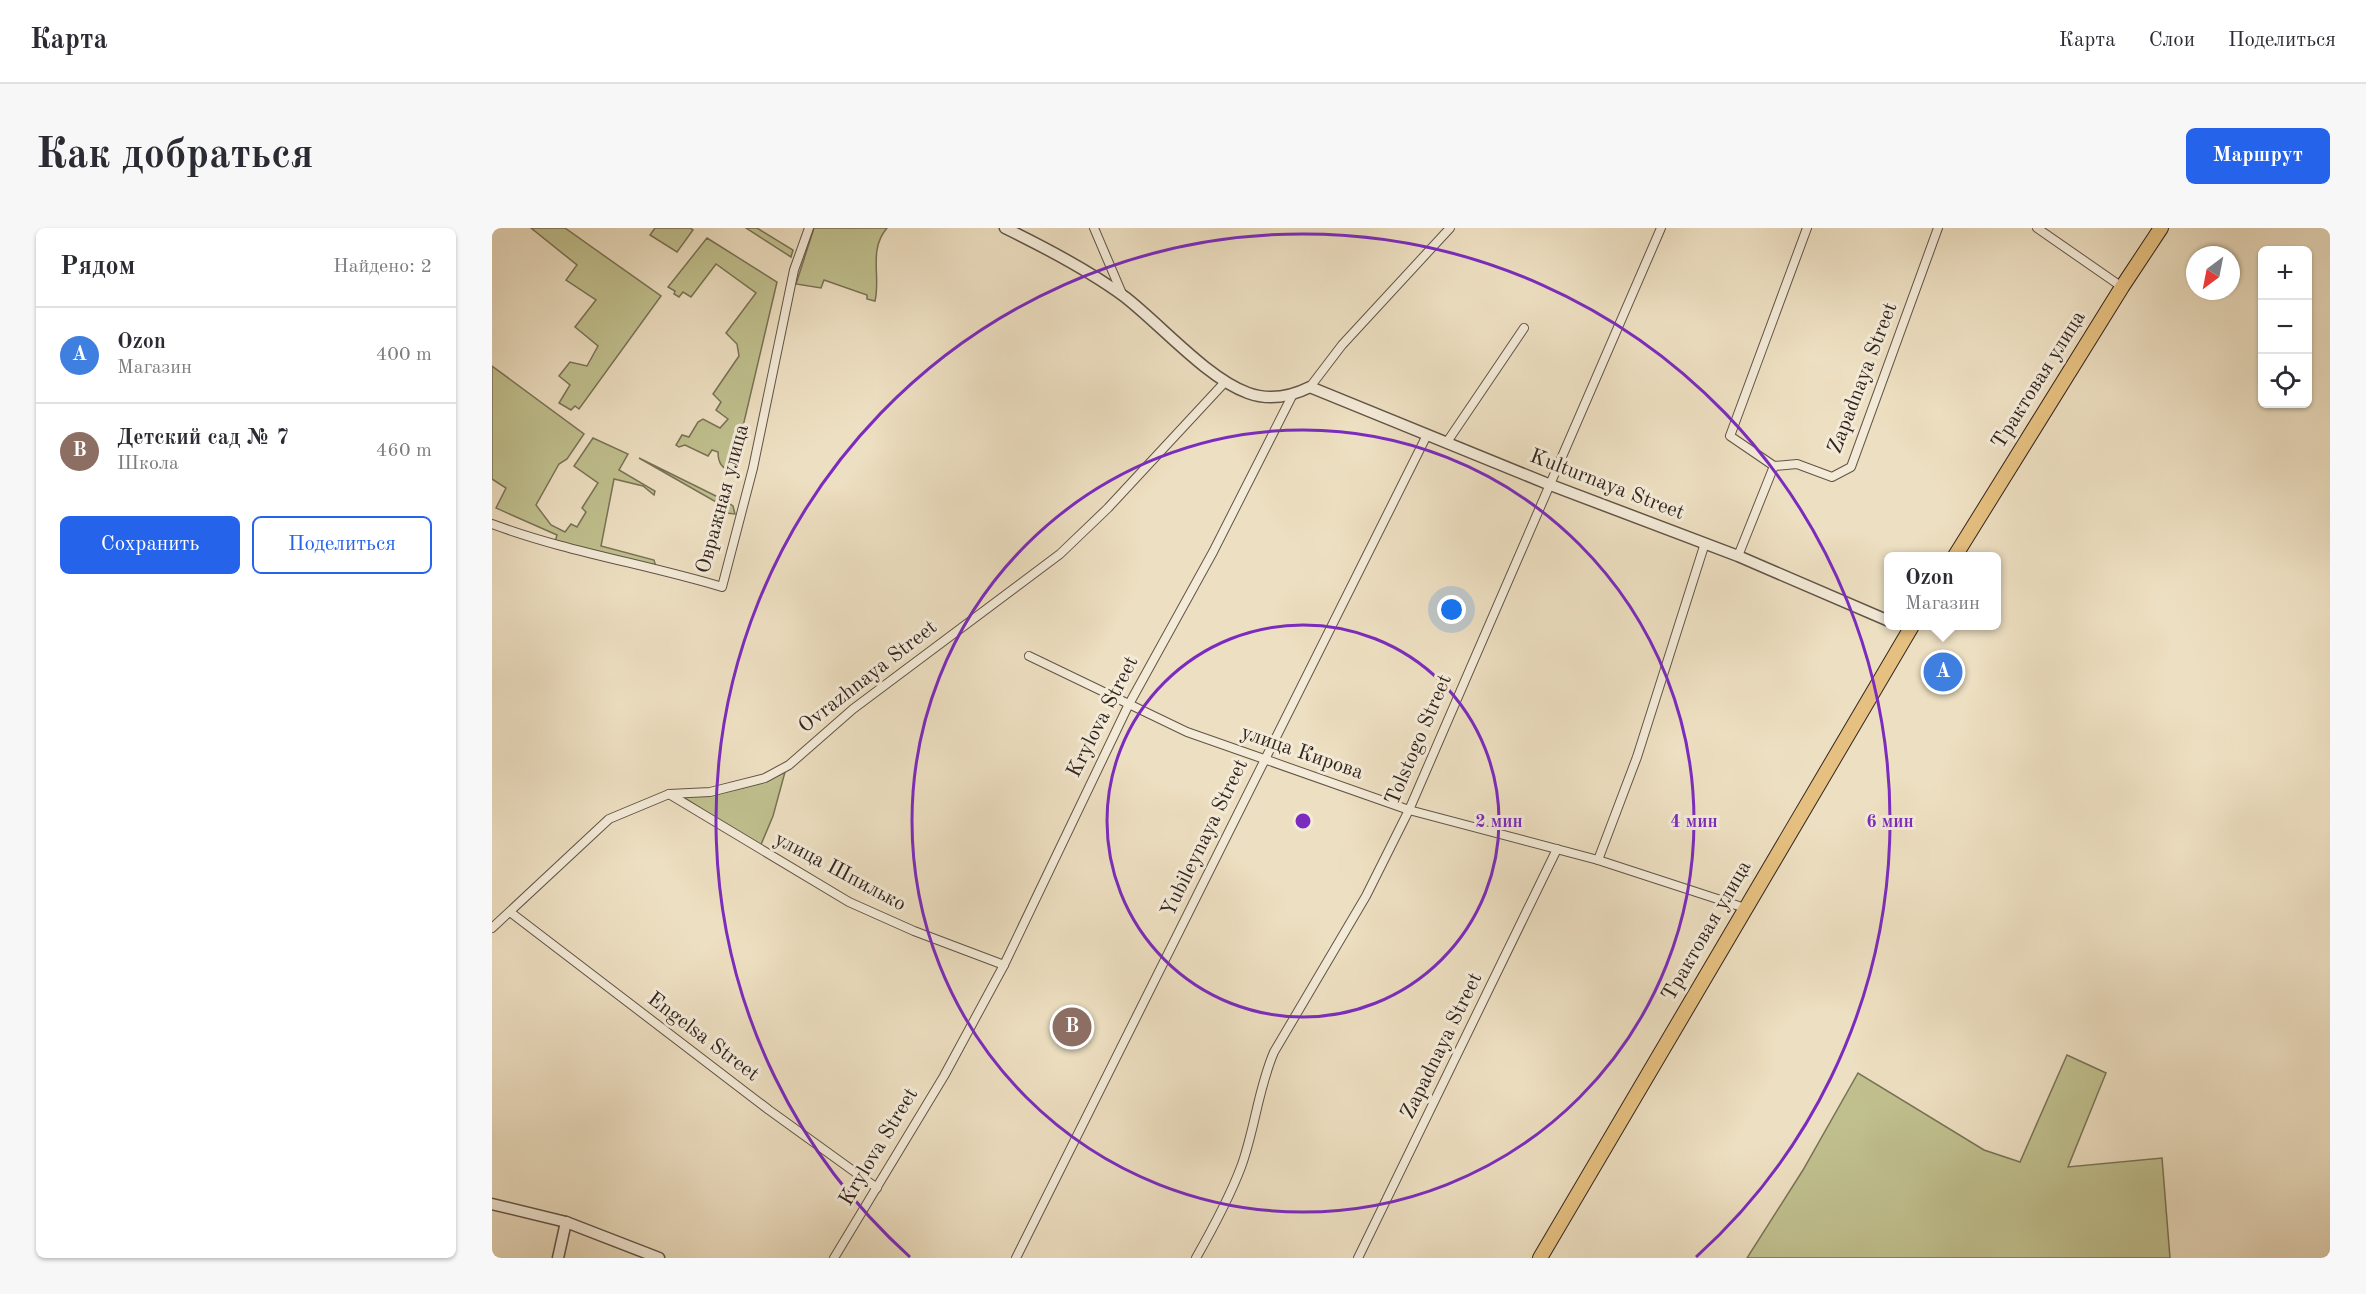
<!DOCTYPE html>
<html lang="ru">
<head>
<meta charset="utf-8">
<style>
  body { margin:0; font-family:"Old Standard TT",serif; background:#f7f7f7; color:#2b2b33 }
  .controls { position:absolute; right:18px; top:18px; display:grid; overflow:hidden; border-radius:9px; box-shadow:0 2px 4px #0004 }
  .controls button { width:54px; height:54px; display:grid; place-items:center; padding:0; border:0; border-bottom:2px solid #e1e1e2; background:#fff; color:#2b2b33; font:30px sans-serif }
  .compass { position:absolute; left:1694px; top:18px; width:54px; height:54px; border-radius:50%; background:#fff; box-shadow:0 2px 4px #0004; rotate:212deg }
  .you { position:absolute; left:960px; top:382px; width:21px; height:21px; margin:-15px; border:4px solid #fff; border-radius:50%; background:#1a73e8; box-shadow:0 0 0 9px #1a73e833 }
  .badge { display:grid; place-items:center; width:39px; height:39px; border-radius:50%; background:#2563eb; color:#fff; font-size:20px; font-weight:700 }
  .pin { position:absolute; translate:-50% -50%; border:3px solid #fff; box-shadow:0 2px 6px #0006 }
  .popup { position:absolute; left:1392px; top:324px; width:117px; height:78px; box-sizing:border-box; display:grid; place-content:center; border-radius:9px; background:#fff; filter:drop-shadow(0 2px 4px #0005); font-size:20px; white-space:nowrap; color:#7c7c81 }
  .popup b { font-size:22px; color:#2b2b33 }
  .popup::after { content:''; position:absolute; left:50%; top:100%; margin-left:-12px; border:12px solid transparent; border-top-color:#fff }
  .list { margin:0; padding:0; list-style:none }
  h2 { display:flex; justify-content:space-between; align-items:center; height:78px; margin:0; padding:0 24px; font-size:26px }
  h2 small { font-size:20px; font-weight:400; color:#7c7c81 }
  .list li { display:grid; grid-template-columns:39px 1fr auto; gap:18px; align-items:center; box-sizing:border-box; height:96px; padding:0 24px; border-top:2px solid #e1e1e2 }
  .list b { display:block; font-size:22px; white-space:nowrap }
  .list p { margin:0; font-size:20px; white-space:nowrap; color:#7c7c81 }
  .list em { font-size:20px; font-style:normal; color:#7c7c81 }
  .actions { display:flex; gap:12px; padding:18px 24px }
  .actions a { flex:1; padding:14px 0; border:2px solid #2563eb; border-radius:9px; text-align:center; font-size:21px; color:#2563eb }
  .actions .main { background:#2563eb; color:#fff }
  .icon { flex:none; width:33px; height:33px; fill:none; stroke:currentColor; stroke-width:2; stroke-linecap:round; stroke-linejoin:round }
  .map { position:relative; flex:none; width:1838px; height:1030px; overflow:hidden; border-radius:9px }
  header { display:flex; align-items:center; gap:36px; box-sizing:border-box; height:84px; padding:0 30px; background:#fff; border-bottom:2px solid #e1e1e2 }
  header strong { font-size:28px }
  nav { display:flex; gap:33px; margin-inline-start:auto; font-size:21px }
  .intro { display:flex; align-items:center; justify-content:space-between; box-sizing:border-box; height:144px; padding:0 36px }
  h1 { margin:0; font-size:42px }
  .button { padding:15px 27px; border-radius:9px; background:#2563eb; color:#fff; font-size:21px; font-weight:700 }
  main { display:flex; gap:36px; padding:0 36px }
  aside { flex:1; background:#fff; border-radius:9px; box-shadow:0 2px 4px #0004 }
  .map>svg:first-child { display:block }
  .green { fill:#c0c08e; stroke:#797257; stroke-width:1.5 }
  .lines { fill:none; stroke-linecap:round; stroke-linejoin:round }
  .minor-casing { stroke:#615448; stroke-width:10 }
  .tertiary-casing { stroke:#615448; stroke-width:13 }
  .primary-casing { stroke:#322520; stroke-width:16 }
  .minor { stroke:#f3ead7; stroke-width:8 }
  .tertiary { stroke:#f3ead7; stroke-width:10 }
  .primary { stroke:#e6c080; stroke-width:14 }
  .ring { fill:none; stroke:#7b2cbf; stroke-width:3 }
  .labels { text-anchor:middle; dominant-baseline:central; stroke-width:6; stroke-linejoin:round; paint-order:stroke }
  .street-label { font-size:21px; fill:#322520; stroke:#f3ead7 }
  .centre { fill:#7b2cbf; stroke:#f3ead7; stroke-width:3 }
  .ring-label { font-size:18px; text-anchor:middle; font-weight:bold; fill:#7b2cbf; stroke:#f3ead7; stroke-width:6; stroke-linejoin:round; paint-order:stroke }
</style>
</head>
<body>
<header>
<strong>Карта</strong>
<nav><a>Карта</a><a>Слои</a><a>Поделиться</a></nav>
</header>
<div class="intro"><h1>Как добраться</h1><a class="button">Маршрут</a></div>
<main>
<aside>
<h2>Рядом<small>Найдено: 2</small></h2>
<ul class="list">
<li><span class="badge" style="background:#3f7fe0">A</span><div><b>Ozon</b><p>Магазин</p></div><em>400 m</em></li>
<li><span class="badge" style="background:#8d6e63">B</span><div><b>Детский сад № 7</b><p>Школа</p></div><em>460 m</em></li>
</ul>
<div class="actions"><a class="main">Сохранить</a><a>Поделиться</a></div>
</aside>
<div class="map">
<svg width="1838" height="1030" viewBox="0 0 1838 1030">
  <rect width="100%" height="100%" fill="#eddfc1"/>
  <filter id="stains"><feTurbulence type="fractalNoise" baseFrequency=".00333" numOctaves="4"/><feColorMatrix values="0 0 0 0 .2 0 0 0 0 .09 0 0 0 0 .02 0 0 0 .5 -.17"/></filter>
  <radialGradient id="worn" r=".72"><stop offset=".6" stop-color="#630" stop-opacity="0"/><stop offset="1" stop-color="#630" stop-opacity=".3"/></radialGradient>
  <g class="green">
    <polygon points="39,0 73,0 169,68 87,181 83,178 79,182 67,175 78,157 67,148 78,134 95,138 106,118 83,99 104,72 74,52 85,37"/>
    <polygon points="163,0 198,0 201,2 185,24 158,7"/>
    <polygon points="254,0 265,0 301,22 299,29"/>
    <path d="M322,0H395C376,22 389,49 383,73L375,71V67L332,52L329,60L304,56Z"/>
    <path d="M215,10L285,54L240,245C230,240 226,235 226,224L220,222L216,228L193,217L187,219L184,217L190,207L197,209L206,194L211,191L228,200L236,191L224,182L229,174L221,166L247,128L245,116L234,105L264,65L224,36L199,69L191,64L187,69L182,66L183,63L176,59Z"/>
    <polygon points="0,138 92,206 75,231 67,236 44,277 59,297 73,304 79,296 85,299 94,284 90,280 106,255 82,238 101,210 136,226 127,242 163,263 162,267 151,258 122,251 109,318 162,332 164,339 63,314 65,307 4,280 14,260 0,251"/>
    <polygon points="147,230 232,272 241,278 243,286 234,285 233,279"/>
    <path d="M293,544L281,588L268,619L191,569C227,566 260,561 293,544Z"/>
    <polygon points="1575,827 1614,845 1576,939 1670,930 1678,1030 1255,1030 1311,942 1366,845 1492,922 1528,934"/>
  </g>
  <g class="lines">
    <defs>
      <g id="minor">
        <polyline points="602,0 631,68"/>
        <polyline points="1545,0 1630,59"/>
        <polyline points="818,159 850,117 958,0"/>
        <polyline points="955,214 1032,100"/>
        <polyline points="1282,238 1305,236 1340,249 1359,239 1446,0"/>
        <path d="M0,296C75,324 154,336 230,359L261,240L302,42L317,0"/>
        <polyline points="1246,328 1282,238 1238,208 1315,0"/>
        <polyline points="537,428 695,504 772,531 917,582 1106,632 1253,680"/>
        <polyline points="177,566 357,674 422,703 512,737"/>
        <polyline points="1106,632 1145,529 1213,315"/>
        <polyline points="18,684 277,882 385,960"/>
        <polyline points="0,700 117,591 177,566 218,564 273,550 297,537 361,481 568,326 616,280 733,154"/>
        <polyline points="342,1030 452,848 512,737 636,478 721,324 800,168"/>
        <polyline points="524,1030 935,207"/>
        <path d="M704,1030C721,1000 737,971 749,939C763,901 766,861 782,824L874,668L917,582L1169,0"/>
        <polyline points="866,1030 1065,621"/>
      </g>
      <g id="tertiary">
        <path d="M513,0C552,19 598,43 633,69C669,97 715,150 756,165C778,173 798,169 818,159L1056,256L1246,328L1397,393"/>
        <polyline points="0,976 74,994 167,1030"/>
        <polyline points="66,1030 74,994"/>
      </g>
      <g id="primary">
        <polyline points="1463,328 1630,59 1669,0"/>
        <polyline points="1048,1030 1420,398"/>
      </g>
    </defs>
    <use href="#minor" class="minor-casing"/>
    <use href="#tertiary" class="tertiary-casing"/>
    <use href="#primary" class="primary-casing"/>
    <use href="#minor" class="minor"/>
    <use href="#tertiary" class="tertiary"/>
    <use href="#primary" class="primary"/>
  </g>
  <g class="ring">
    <circle cx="811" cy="593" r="196"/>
    <circle cx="811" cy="593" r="391"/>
    <path d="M418 1029A587 587 0 1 1 1204 1029"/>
  </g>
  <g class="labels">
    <g class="street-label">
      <text transform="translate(1371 150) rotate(-69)">Zapadnaya Street</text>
      <text transform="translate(1547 152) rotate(-58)">Трактовая улица</text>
      <text transform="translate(1115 257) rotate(21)">Kulturnaya Street</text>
      <text transform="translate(231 271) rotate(-75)">Овражная улица</text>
      <text transform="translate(376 449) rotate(-38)">Ovrazhnaya Street</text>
      <text transform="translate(611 489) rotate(-63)">Krylova Street</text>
      <text transform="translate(927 512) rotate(-67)">Tolstogo Street</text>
      <text transform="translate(810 525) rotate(19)">улица Кирова</text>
      <text transform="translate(713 610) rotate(-64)">Yubileynaya Street</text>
      <text transform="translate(348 644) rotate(28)">улица Шпилько</text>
      <text transform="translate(1215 703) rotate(-60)">Трактовая улица</text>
      <text transform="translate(211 809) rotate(37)">Engelsa Street</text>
      <text transform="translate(950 818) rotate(-64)">Zapadnaya Street</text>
      <text transform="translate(387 919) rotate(-59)">Krylova Street</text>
    </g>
  </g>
  <circle cx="811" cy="593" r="9" class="centre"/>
  <g class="ring-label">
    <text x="1007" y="599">2 мин</text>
    <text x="1202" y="599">4 мин</text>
    <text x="1398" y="599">6 мин</text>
  </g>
  <rect width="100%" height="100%" filter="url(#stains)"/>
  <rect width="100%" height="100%" fill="url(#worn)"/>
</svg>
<div class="controls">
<button>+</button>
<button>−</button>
<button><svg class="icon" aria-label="locate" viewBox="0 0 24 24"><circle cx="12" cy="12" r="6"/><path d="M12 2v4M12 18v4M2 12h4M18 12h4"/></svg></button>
</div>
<svg class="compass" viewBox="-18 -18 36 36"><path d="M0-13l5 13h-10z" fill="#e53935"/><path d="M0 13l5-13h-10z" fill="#7c7c81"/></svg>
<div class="you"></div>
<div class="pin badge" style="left:1451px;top:444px;background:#3f7fe0">A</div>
<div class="popup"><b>Ozon</b>Магазин</div>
<div class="pin badge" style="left:580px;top:799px;background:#8d6e63">B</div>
</div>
</main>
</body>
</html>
